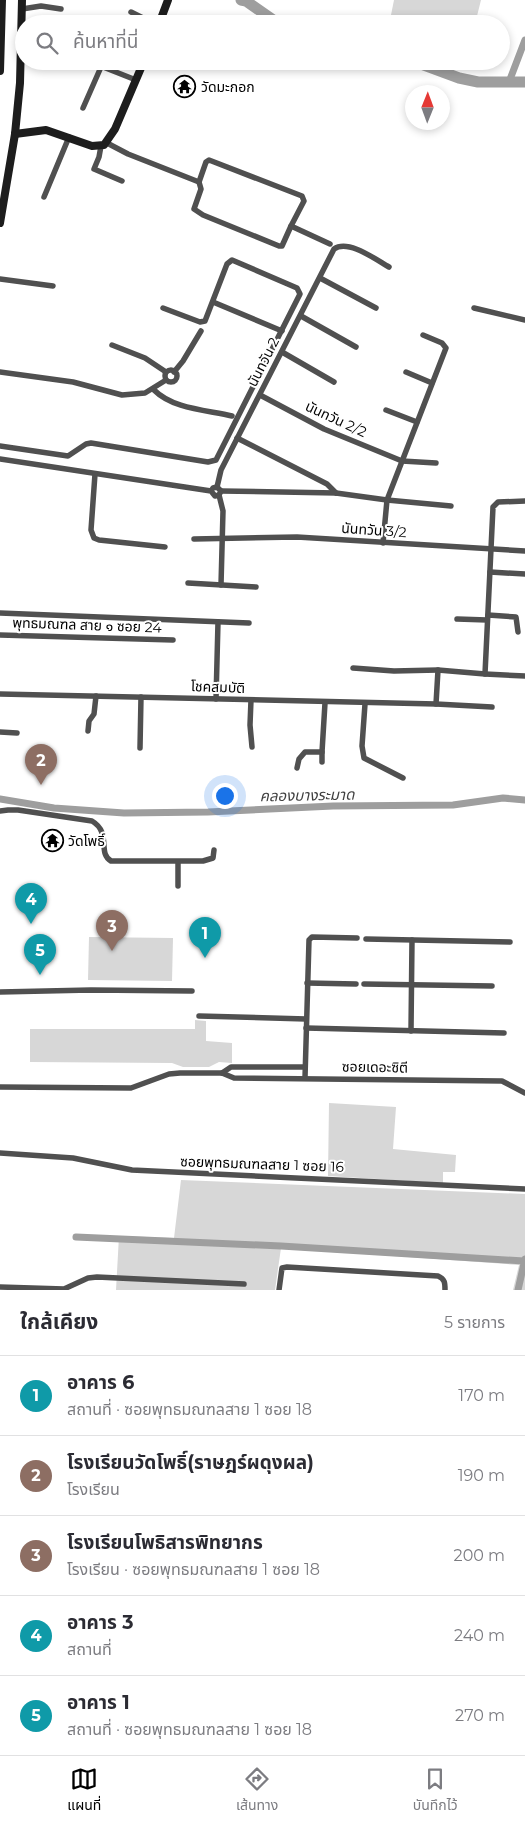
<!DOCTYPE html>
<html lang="th">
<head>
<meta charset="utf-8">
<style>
  body { margin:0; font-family:Montserrat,"Noto Sans Thai",sans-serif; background:#f2f2f3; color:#2b2b33 }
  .compass { position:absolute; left:405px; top:85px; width:45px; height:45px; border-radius:50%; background:#fff; box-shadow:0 2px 8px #0003; rotate:1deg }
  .you { position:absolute; left:224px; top:795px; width:18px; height:18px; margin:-12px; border:4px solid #fff; border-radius:50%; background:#1a73e8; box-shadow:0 0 0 8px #1a73e833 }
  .badge { display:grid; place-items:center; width:32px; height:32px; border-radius:50%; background:#000; color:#fff; font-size:16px; font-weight:700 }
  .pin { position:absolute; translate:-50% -41px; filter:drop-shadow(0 1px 2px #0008) }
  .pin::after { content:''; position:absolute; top:26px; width:18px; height:15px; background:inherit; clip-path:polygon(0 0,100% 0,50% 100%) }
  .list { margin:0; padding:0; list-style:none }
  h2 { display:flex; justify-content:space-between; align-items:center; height:65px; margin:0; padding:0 20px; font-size:21px }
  h2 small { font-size:16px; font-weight:400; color:#7c7c81 }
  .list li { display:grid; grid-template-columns:32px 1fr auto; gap:15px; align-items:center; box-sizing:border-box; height:80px; padding:0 20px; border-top:1px solid #e1e1e2 }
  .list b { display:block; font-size:19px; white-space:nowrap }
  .list p { margin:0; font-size:16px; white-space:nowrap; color:#7c7c81 }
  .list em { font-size:16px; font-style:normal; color:#7c7c81 }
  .icon { flex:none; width:28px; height:28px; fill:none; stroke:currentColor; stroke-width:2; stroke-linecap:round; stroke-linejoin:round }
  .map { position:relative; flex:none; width:525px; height:1290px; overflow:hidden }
  .search { position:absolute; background:#fff; box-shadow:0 2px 8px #0003; left:15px; right:15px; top:15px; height:55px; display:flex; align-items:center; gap:12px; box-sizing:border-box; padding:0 18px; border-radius:28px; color:#7c7c81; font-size:19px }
  .sheet { height:465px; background:#fff }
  nav { display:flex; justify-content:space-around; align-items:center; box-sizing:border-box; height:70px; border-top:1px solid #e1e1e2; background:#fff; font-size:14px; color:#7c7c81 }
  nav a { display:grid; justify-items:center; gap:2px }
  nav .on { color:#000 }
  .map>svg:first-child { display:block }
  .green { fill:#d7d7d7 }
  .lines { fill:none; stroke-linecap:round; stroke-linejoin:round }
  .canal { stroke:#9e9e9e; stroke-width:7 }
  .river { stroke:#9e9e9e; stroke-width:11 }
  .street { stroke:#505050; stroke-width:5.5 }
  .secondary { stroke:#1d1d1d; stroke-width:8 }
  .labels { text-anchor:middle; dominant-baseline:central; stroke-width:4; stroke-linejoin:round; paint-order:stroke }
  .poi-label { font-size:14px; fill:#000; stroke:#fff; text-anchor:start }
  .street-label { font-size:14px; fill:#000; stroke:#fff }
  .water-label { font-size:15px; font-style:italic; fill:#3f3f3f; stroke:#fff }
</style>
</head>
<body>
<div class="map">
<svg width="525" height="1290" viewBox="0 0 525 1290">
  <rect width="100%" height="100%" fill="#fff"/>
  <g class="green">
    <polygon points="394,0 481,0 475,24 424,24 391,15"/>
    <polygon points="89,937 173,938 172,981 88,980"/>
    <polygon points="195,1020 206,1021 206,1041 232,1043 232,1063 219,1062 209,1067 183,1067 172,1063 30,1062 30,1029 195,1029"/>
    <polygon points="329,1103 396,1107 393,1149 456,1155 455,1172 443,1172 443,1183 328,1176"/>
    <polygon points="181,1180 525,1194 525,1290 513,1290 519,1265 281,1248 275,1290 116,1290 119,1236 174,1238"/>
  </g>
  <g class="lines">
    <g class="canal">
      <polyline points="509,82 525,40"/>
      <polyline points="0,799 54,808 124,813 208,812 333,806 453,805 503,798 525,800"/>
      <polyline points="76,1237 281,1246 524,1261"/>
      <polyline points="518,1290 525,1259"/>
    </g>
    <g class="river">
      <polyline points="241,0 246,1 279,24"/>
      <polyline points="413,61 459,78 478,82 525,82"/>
    </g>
    <g class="street">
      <polyline points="22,9 41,6 61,9"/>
      <polyline points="131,12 155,24"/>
      <polyline points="88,61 136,80"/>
      <polyline points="83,108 101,67"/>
      <polyline points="107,143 128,154 199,182 201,189 194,209 203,215 279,246 282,246 291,226 330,244"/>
      <polyline points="101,146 99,157 94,169 122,181"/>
      <polyline points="199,182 206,162 209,160 302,196 304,201 291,226"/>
      <polyline points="44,197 69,137"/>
      <polyline points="320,278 376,308"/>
      <polyline points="0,279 53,286"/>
      <polyline points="213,302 282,331"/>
      <polyline points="474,308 525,320"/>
      <polyline points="301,316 356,347"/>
      <polyline points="112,345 145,358 166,372"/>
      <polyline points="282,352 334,382"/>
      <circle cx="171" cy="376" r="6"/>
      <polyline points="0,372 73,382 122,395 145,393 166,380"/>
      <polyline points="174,372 183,361 201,331"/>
      <polyline points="406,372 432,383"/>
      <path d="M154,390C173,409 206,410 232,416"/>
      <polyline points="260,395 324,429 402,461 436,463"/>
      <polyline points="386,410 417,422"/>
      <polyline points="237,438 327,484 336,493"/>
      <polyline points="0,446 68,456 86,444 91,443 208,462 216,460 300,294 297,288 232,260 227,264 205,321 200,322 163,308"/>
      <polyline points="0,459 211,491 215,496 219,495 221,491 217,487 213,488 211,491"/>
      <polyline points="95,474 91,530 94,538 99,540 165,547"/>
      <path d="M217,487L221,470L334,249C348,239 375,259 389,267"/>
      <polyline points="221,491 336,493 387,500 451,506"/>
      <polyline points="219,495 223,511 221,585"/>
      <polyline points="194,539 297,537 525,551"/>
      <polyline points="383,543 387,500 446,348 442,343 423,335"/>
      <polyline points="490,572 525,574"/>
      <polyline points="188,583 256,587"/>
      <polyline points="0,613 249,623"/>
      <polyline points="488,615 516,617 518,632"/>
      <polyline points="457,619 487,620"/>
      <polyline points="0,635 173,640"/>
      <polyline points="353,668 394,671 438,670"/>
      <polyline points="485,674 525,676"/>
      <polyline points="0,694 436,704 492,707"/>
      <polyline points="216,699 218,622"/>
      <polyline points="251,700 250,725 252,747"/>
      <polyline points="365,704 362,746 364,758 403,778"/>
      <polyline points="436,704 438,670 485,674 493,507 498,502 525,501"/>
      <polyline points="88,731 89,721 94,714 96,696"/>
      <polyline points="0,732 17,733"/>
      <polyline points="140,748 141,697"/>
      <polyline points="322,762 322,752"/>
      <polyline points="297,768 299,759 305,752 322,752 325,703"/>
      <path d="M0,811L8,810H18L92,821C112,833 97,853 111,861H203L213,858L214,850"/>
      <polyline points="178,886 178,862"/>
      <polyline points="366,939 510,942"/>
      <polyline points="307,983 356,984"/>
      <polyline points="364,984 492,986"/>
      <polyline points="0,992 91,990 192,991"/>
      <polyline points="199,1016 306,1019"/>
      <polyline points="306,1028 504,1033"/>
      <polyline points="411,1031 412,940"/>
      <polyline points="222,1073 231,1067 305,1067"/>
      <polyline points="305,1078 309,940 312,937 357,938"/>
      <polyline points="0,1087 131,1088 169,1074 180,1073 222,1073 234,1078 502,1081 525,1093"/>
      <polyline points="0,1153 73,1158 132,1170 525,1189"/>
      <polyline points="0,1287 64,1289 88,1278 97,1277 244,1284"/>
      <path d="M279,1290L282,1268L287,1267L438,1276C445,1279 445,1283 445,1290"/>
    </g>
    <g class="secondary">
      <polyline points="159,24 168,0"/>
      <polyline points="0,71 2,0"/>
      <polyline points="15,134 46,130 92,146 104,145 115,129 144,61"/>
      <polyline points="0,223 15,134 20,83 22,0"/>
    </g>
  </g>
  <defs>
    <symbol id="temple-ring" viewBox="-11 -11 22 22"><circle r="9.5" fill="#fff" stroke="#000" stroke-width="1.5"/><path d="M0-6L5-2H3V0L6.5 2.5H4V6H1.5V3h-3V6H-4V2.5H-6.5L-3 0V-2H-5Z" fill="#000"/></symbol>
  </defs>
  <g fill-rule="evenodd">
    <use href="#temple-ring" x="172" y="74" width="25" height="25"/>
    <use href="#temple-ring" x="40" y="828" width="25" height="25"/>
  </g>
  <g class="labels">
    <g class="poi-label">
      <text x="201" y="87">วัดมะกอก</text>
      <text x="68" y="841">วัดโพธิ์</text>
    </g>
    <g class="street-label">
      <text transform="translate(263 362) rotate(-63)">นันทวัน 2</text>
      <text transform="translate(336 419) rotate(25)">นันทวัน 2/2</text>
      <text transform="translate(374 530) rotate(4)">นันทวัน 3/2</text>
      <text transform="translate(87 625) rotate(2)">พุทธมณฑล สาย ๑ ซอย 24</text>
      <text transform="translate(218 687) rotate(2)">โชคสมบัติ</text>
      <text transform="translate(375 1067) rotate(1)">ซอยเดอะซิตี</text>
      <text transform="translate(262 1164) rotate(2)">ซอยพุทธมณฑลสาย 1 ซอย 16</text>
    </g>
    <g class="water-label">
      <text transform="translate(307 795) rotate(-1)">คลองบางระมาด</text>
    </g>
  </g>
</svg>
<svg class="compass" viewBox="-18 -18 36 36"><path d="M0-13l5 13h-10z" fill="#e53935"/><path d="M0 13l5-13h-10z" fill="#7c7c81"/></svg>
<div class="you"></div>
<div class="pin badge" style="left:205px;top:958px;background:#0f9aa8">1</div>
<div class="pin badge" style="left:41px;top:785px;background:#8d6e63">2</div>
<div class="pin badge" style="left:112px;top:951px;background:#8d6e63">3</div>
<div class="pin badge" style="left:31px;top:924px;background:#0f9aa8">4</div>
<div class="pin badge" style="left:40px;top:975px;background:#0f9aa8">5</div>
<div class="search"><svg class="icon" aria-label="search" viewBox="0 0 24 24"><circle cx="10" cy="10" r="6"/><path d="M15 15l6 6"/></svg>ค้นหาที่นี่</div>
</div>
<section class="sheet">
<h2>ใกล้เคียง<small>5 รายการ</small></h2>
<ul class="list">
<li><span class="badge" style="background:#0f9aa8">1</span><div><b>อาคาร 6</b><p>สถานที่ · ซอยพุทธมณฑลสาย 1 ซอย 18</p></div><em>170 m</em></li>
<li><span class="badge" style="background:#8d6e63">2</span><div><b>โรงเรียนวัดโพธิ์(ราษฎร์ผดุงผล)</b><p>โรงเรียน</p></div><em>190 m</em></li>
<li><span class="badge" style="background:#8d6e63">3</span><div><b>โรงเรียนโพธิสารพิทยากร</b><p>โรงเรียน · ซอยพุทธมณฑลสาย 1 ซอย 18</p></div><em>200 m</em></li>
<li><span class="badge" style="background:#0f9aa8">4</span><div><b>อาคาร 3</b><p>สถานที่</p></div><em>240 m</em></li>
<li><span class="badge" style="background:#0f9aa8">5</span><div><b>อาคาร 1</b><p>สถานที่ · ซอยพุทธมณฑลสาย 1 ซอย 18</p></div><em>270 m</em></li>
</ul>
</section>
<nav>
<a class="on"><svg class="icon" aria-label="map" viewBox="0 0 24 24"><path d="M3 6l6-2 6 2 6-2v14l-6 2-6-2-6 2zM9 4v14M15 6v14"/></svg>แผนที่</a>
<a><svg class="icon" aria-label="directions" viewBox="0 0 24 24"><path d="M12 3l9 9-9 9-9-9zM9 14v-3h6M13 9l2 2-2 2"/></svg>เส้นทาง</a>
<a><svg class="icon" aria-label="saved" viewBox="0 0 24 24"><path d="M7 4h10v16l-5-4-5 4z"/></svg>บันทึกไว้</a>
</nav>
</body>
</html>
